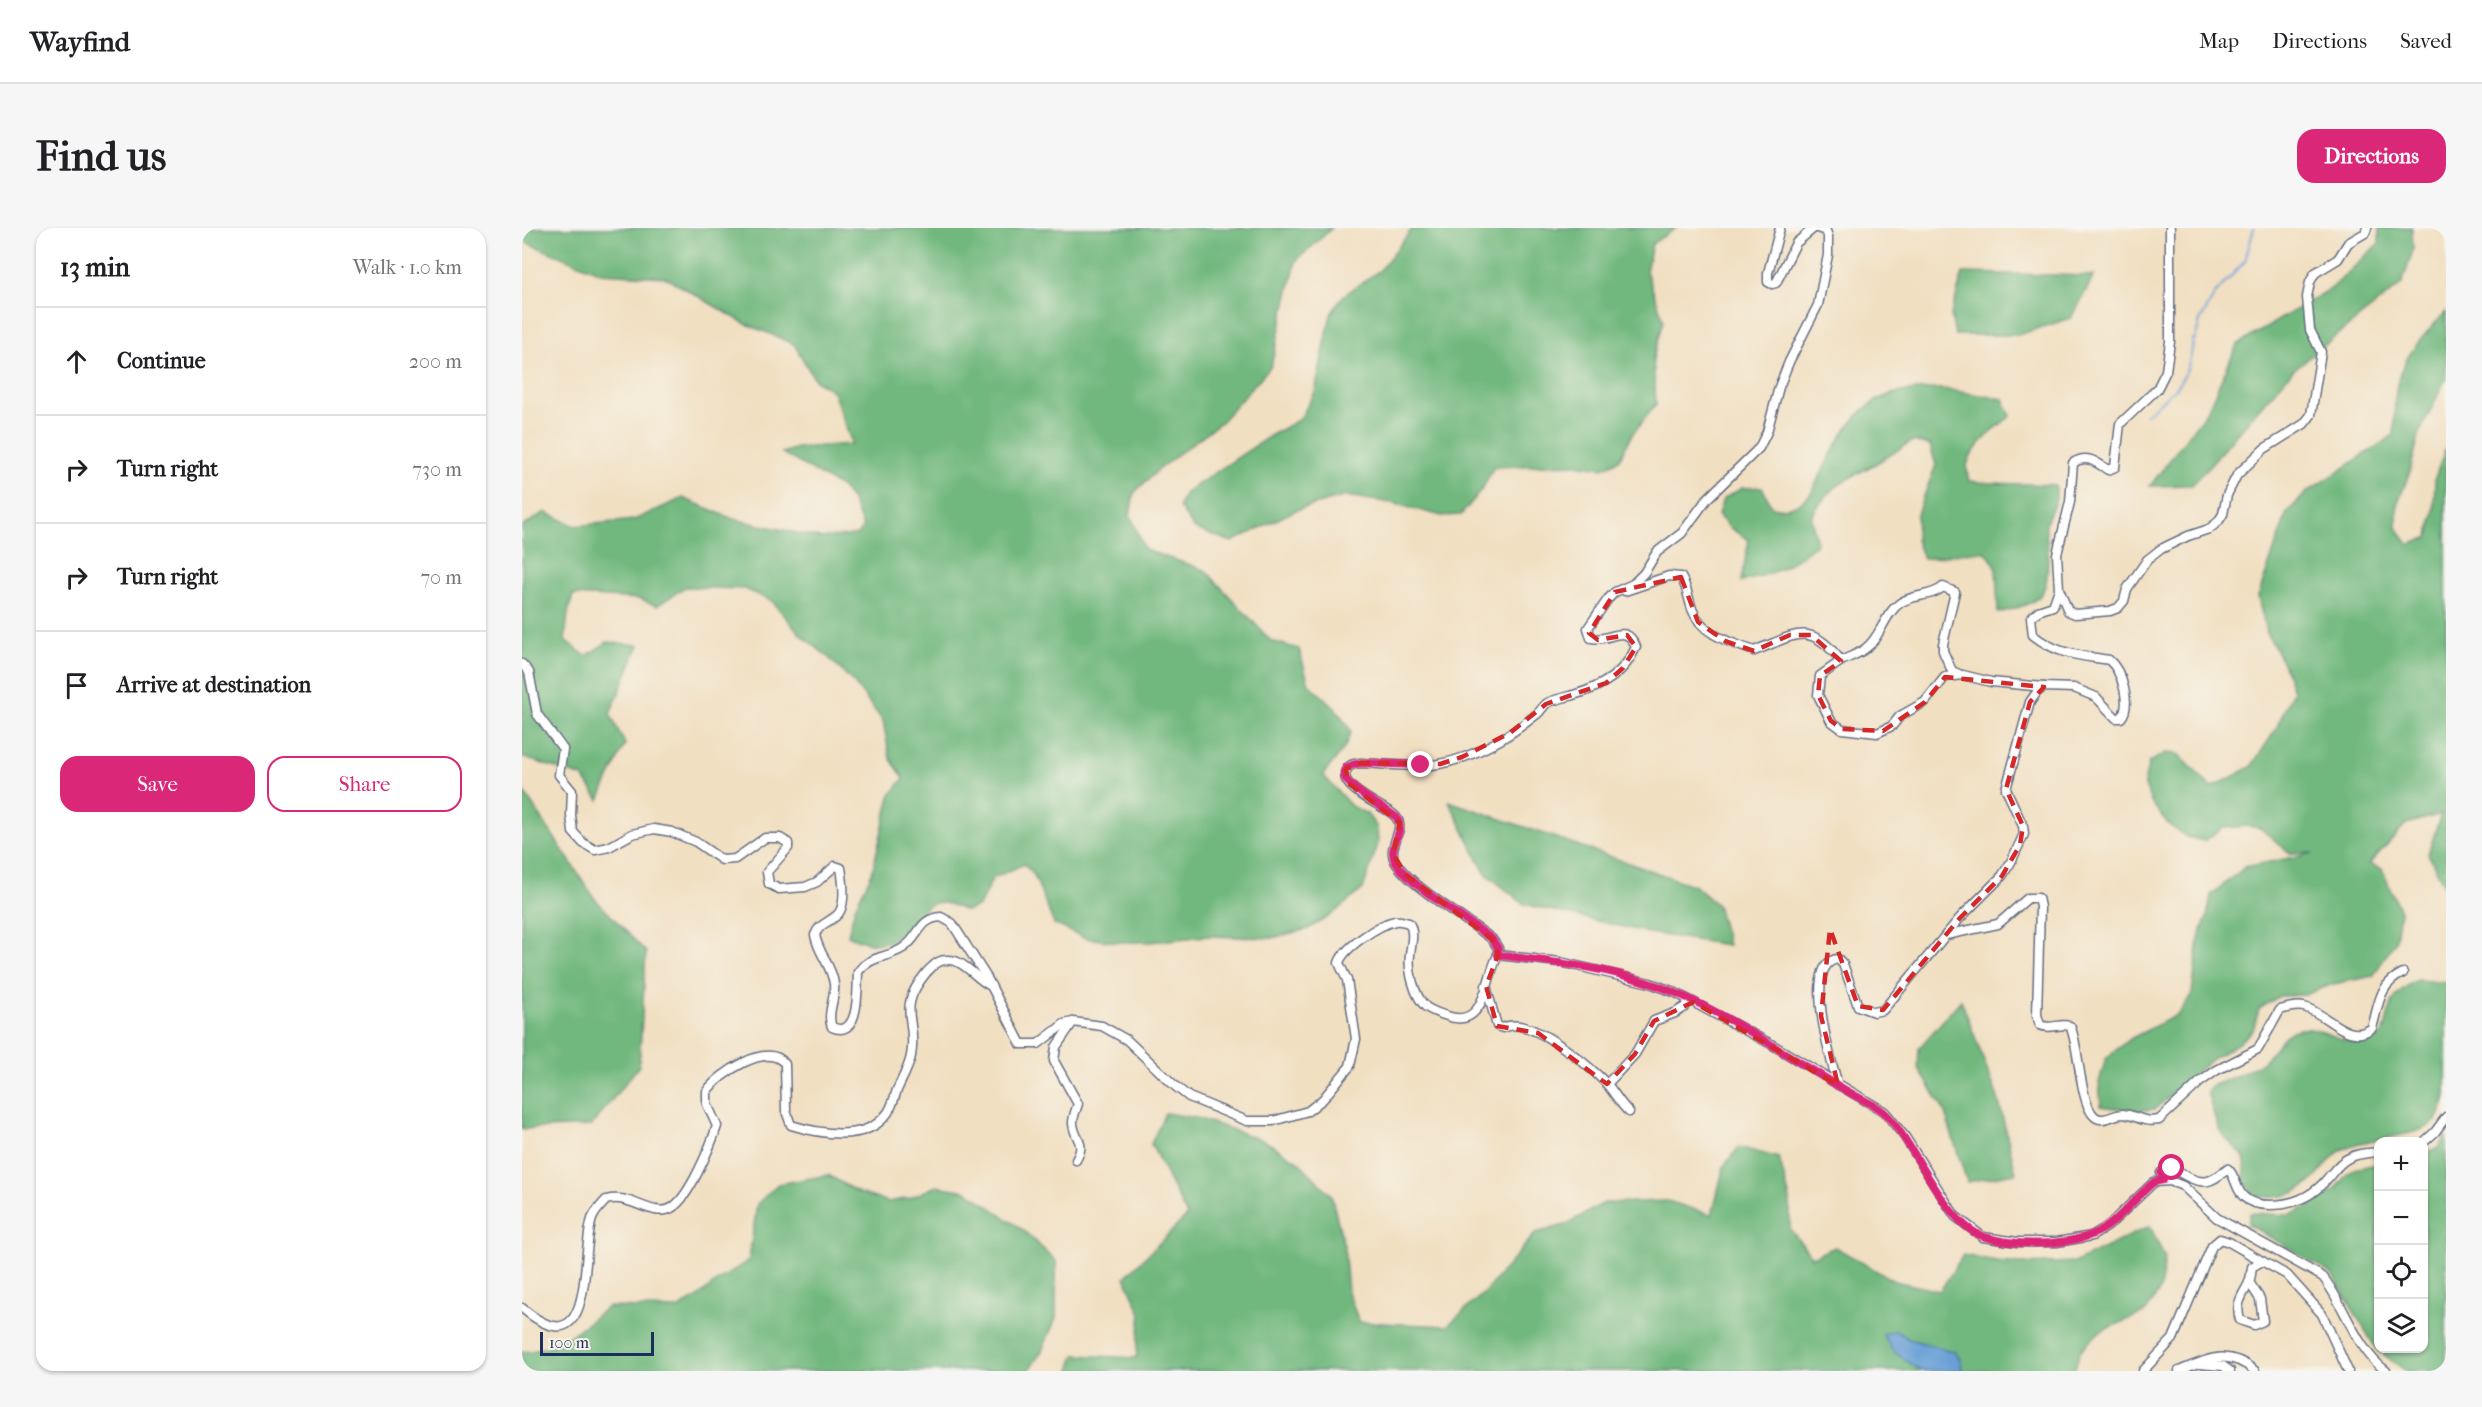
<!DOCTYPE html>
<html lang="en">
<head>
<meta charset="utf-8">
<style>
  body { margin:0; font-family:"IM FELL French Canon",serif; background:#f6f6f6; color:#202124 }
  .controls { position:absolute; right:18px; bottom:18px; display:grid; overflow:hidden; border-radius:12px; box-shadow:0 2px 4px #0004 }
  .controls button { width:54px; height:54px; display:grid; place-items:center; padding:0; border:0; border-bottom:2px solid #e0e0e0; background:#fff; color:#202124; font:30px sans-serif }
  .scale { position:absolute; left:18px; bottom:15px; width:114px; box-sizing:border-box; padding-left:6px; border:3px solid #1b2f5e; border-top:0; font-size:16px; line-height:21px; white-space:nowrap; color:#1b2f5e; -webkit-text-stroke:4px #f7f3e8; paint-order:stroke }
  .stop { position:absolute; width:18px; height:18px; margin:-14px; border:4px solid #db2777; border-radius:50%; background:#fff }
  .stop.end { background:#db2777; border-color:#fff; box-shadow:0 2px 6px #0008 }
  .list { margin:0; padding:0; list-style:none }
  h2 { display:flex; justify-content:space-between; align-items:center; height:78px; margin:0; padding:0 24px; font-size:26px }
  h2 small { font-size:20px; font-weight:400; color:#757577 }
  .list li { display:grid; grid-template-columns:39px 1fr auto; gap:18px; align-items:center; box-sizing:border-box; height:108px; padding:0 24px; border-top:2px solid #e0e0e0 }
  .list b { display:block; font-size:22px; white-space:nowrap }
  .list em { font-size:20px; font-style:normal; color:#757577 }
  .actions { display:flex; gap:12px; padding:18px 24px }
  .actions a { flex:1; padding:14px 0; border:2px solid #db2777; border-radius:18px; text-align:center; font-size:21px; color:#db2777 }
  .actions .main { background:#db2777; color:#fff }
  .icon { flex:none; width:33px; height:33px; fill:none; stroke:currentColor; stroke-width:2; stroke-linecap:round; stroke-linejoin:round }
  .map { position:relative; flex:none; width:1924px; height:1143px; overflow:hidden; border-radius:18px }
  header { display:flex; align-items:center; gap:36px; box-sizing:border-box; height:84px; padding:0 30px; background:#fff; border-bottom:2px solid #e0e0e0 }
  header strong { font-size:28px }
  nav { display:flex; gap:33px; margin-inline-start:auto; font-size:21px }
  .intro { display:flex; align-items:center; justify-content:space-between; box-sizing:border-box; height:144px; padding:0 36px }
  h1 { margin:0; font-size:42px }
  .button { padding:15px 27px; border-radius:18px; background:#db2777; color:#fff; font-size:21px; font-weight:700 }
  main { display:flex; gap:36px; padding:0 36px }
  aside { flex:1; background:#fff; border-radius:18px; box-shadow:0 2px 4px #0004 }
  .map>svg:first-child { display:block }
  .forest { fill:#71b87e; stroke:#46746e; stroke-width:1.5 }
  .water { fill:#6aa0d7; stroke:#42689a; stroke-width:1.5 }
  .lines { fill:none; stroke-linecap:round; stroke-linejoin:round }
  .stream { stroke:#6aa0d7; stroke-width:2 }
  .street-casing { stroke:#666d81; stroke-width:11 }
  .street { stroke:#fff; stroke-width:8 }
  .route { stroke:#db2777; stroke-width:8 }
  .marked { fill:none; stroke:#d62828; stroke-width:4.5; stroke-dasharray:12 8; stroke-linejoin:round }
</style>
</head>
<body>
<header>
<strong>Wayfind</strong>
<nav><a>Map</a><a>Directions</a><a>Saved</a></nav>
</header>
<div class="intro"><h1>Find us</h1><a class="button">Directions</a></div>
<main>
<aside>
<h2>13 min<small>Walk · 1.0 km</small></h2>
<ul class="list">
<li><svg class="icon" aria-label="ahead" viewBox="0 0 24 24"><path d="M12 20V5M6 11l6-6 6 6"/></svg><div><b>Continue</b></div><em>200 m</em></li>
<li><svg class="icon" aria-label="right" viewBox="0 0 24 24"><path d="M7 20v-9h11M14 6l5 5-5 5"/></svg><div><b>Turn right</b></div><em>730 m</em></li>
<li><svg class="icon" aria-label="right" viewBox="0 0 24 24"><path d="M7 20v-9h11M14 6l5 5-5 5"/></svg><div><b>Turn right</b></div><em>70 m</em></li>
<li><svg class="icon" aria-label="arrive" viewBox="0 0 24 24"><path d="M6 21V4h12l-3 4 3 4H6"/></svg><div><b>Arrive at destination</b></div></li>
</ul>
<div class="actions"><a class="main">Save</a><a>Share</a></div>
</aside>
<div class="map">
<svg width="1924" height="1143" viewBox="0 0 1924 1143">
  <rect width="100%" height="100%" fill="#f7f3e8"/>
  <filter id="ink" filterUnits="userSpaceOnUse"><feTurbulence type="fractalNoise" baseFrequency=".0167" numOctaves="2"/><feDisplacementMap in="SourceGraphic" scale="12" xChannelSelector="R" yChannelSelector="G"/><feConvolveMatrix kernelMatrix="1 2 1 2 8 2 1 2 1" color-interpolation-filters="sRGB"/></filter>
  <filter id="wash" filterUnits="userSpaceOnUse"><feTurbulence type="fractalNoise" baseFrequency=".008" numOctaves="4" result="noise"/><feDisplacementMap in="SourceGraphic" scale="24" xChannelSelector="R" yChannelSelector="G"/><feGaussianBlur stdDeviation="1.35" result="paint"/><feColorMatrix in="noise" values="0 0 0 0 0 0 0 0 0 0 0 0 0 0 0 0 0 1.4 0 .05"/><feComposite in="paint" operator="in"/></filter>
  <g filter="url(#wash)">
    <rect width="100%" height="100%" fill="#f1dfc1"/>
    <g class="forest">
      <path d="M0,0H810L774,33L749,138L700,193L638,240L612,265L608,287L623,322L683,342L749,413L777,421L787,456L814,481L829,503L823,519L801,547L829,578L845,586L855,599L856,616L841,661L808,688L786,701L750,710L683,708L628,714H595L563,710L532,696L512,647L502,636L471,650L457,678L444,683C435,679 423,673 413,675C406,676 402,681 398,686C374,713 361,725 326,707L333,679L350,645L368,568L382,550L368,530L361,493L333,456L306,429L279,407L250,373L223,361L163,359L135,378L118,371L51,367L46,385L43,412L64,428L85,414L117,417L88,486L103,516L77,572L61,549L0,529V299L23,284L53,298L112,292L161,270L211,291L298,310L335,307L341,299L330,272L319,259L260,225L275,220L330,216L311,163L293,152L272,116L222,95L143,49L79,45L5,15L0,8Z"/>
      <polygon points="891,0 1154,0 1130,16 1124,43 1142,93 1131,130 1134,176 1109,208 1097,232 1081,240 1052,236 972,239 960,261 939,287 920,288 870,275 824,268 774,282 710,314 673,301 657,279 663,265 748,208 778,191 793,164 809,86 821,68 858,42"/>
      <polygon points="1857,0 1890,0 1891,22 1880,56 1771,142 1670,257 1628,258 1685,183 1715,117 1810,60 1857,15"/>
      <polygon points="1441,45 1572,48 1549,90 1496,107 1433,107 1429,87"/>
      <path d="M1924,84V150L1898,204L1886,250L1875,276V300L1887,317L1907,309L1912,282L1913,250L1924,219V661L1906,626L1919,586L1884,596L1847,636L1860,641L1878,683L1874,712L1851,748L1811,756L1783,767L1757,768L1737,781L1731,802L1715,816L1690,831L1633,881L1615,883L1579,878L1577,854L1584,831L1606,812L1657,786L1670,766L1677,710L1685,689L1689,667L1723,639L1792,625H1768L1738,600L1725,598L1701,600L1682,613L1665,609L1647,597L1629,574L1622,555L1627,534L1644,525L1656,526L1690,560L1729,539L1753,503L1771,463L1761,435L1744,404L1736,369L1765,285L1784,265L1872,207C1873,186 1871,158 1881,139C1890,118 1909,100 1924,84Z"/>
      <path d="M1421,161L1481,171L1489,188C1475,198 1448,221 1445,238C1444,242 1446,249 1447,253C1476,257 1504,255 1533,257C1538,277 1527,280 1524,297C1523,305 1526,314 1526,321C1526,369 1523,373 1476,385L1474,338L1464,324C1443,322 1422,329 1401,331L1394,312L1395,286L1414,237L1408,217L1390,213C1379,220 1369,227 1358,233C1326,252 1310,254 1289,289L1295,315C1266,340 1256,344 1219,354L1227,312L1208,300L1196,287L1201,271L1220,260L1240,259L1250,279C1266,283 1278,277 1289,265C1309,228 1328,175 1374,165C1389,162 1405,161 1421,161Z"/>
      <polygon points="0,561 73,671 124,724 117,838 69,898 0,901"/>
      <polygon points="927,573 1173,658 1195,677 1206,717 1127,705 1002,676 963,645"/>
      <path d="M1896,752L1924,755V867C1922,878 1919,889 1910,896C1894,909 1846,910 1825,919C1811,925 1805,937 1795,948C1777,967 1756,973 1732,967L1721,952C1731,920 1708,923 1697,901C1692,889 1689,876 1685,864L1688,859C1705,851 1727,844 1741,833C1754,822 1760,803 1778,801C1804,797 1828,825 1854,811C1873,802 1855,770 1896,752Z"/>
      <polygon points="1439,772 1476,870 1494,945 1445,954 1422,882 1396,839 1397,820"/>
      <polygon points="643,885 675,890 743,913 776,933 809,967 822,1018 826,1064 837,1094 925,1098 962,1065 1014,1005 1043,997 1082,975 1146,973 1190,987 1202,938 1217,919 1257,930 1268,971 1268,1001 1290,1029 1313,1019 1372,1053 1418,1063 1441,1027 1474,1034 1499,1036 1554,1034 1628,998 1643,1030 1638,1062 1624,1084 1577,1104 1558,1123 1552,1143 548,1143 553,1127 614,1130 619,1086 603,1049 665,988 629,916"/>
      <polygon points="1924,908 1924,1143 1884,1143 1854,1121 1810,1046 1726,996 1728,985 1768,987 1794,975 1814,961 1824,947 1832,941 1856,936 1856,1120 1902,1120 1902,926 1916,920"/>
      <path d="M306,947L337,965L366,974L388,970L414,958L445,963L501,1002L534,1033V1090L520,1123L506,1143H0V1124C36,1122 58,1101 85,1079L155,1081L175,1070L194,1054L227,1032L235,976L256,956Z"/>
    </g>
    <polygon class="water" points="1374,1103 1387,1111 1433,1124 1439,1133 1440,1143 1399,1143 1371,1123 1360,1106"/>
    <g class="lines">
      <path class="stream" d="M1624,186C1653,162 1668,152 1671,112H1673L1678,93L1693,66L1723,33L1732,0"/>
    </g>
  </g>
  <g filter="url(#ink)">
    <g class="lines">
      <defs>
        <g id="street">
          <polyline points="1258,0 1246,45 1246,54 1250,56 1254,55 1274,15 1292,0"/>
          <path d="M1648,0V114L1644,143L1635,161L1598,196L1593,239L1586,242C1574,234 1565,226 1551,235L1548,274L1535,326L1537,361L1546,383L1553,386L1588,383L1596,380L1602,373L1605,361L1625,332L1639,321L1666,308L1687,301L1696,294L1701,286L1705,267L1715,247L1742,221L1782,196L1789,187L1799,124L1788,102L1785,69L1788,54L1793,45L1816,31L1826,15L1843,5L1845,0"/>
          <path d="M1103,363L1147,348L1159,349C1165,359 1166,369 1170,381C1180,407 1208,414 1232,423C1272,408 1287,391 1319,433L1298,448L1296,467L1309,493L1320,501L1355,505L1370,498L1378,488L1403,474L1423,449L1441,447L1469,454L1522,459"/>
          <path d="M1319,433C1327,429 1337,426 1344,420C1359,409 1362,386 1378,375C1391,366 1410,369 1421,359L1433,364L1421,416V423L1430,443L1437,446"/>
          <path d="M0,436L7,444L15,486L41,521L37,547L50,563L49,587L51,604L61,615L73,622L87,619L110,606L132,601L150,604L174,614L200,632L213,631L243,610H258L266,615V620L245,644L247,656L257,661L283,659L295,654L313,638L319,640C321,652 325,680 314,688C306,695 297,696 293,707C296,725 310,738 312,756C314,770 304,786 310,799C339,812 335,758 336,744C347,728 366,730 381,720C397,710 397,690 419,689L430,695L465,750L499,816H516L542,796L551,794L580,798L605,812L653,858L667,869L725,893H751L786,883L801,871L828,838L834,811L825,752L817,735C821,720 858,696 873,693C878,692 882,694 887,695C893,705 889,716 888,727C886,742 892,768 904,779C910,783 918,786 925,788C964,802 963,751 976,727V720L970,711C946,692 887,658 873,633C864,617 887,600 872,587C862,578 816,560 824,543C827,536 832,536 839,535C864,536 892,540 917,536C952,530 988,508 1015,486C1019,483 1021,478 1024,476C1031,471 1043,470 1051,467C1078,460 1102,447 1114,419C1104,393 1087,415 1069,410L1066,400L1086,371L1093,364L1111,356L1122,345L1135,324L1160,305L1185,271L1237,220L1245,204L1257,159L1267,134L1296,77L1306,27V8L1304,3L1295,0"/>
          <path d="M1424,707L1476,696L1506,670H1516L1518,679L1515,787L1518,797C1528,802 1537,795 1548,798C1558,816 1557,888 1578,891C1586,892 1593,886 1601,886C1614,887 1620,895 1637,892L1678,854L1695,842L1736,821L1758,782C1765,780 1774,777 1782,779C1805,785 1826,818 1850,800C1857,777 1856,757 1881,745"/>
          <path d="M976,727L1038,734L1128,755L1152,764L1249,816L1363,884L1383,909L1433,988L1461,1009L1496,1014H1535L1570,1008L1586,998L1632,954L1648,953L1661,958L1695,990L1801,1049C1824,1079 1833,1120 1864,1143"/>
          <path d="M964,758L975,798L981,800C1007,786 1066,837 1084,855C1092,864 1098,876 1107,884"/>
          <path d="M551,794L534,819L532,833L556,876C554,882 551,888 551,895C552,912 565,913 554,932"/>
          <polyline points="1085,856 1113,826 1132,793 1153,785 1163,779 1167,772"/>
          <path d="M1316,857C1310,836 1279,734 1316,731L1321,736L1336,778L1352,784L1361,782L1438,690L1480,648L1489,634L1502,606L1501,598L1484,561L1508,474L1515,464L1522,459L1552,460L1574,469L1594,490H1599C1610,477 1600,443 1587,432C1556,427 1536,427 1511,407L1509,390L1516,383L1531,378L1537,361"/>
          <polyline points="1902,914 1913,904 1924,889"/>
          <path d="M1641,952L1639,945L1645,940C1652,940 1656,944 1662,947C1684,959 1690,953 1706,941C1714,948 1713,961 1722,969C1728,975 1739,977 1748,977C1771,977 1790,969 1805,951C1811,944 1817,935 1825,931C1834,925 1846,925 1856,924"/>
          <path d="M1727,1054L1738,1071L1741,1093L1732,1097L1718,1092C1713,1076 1720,1068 1727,1055C1729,1051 1729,1044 1730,1039L1740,1033L1765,1047L1800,1086L1826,1143"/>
          <path d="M0,1080C75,1143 58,1027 70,991C73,983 79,978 84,972C103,967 115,978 133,982C139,983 146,983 151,979C168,968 189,917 195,898L185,876V863C196,847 246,812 263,836L264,883L269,897C298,906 343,914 364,887C370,881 372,870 375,862C380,851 387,839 389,828C396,790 373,783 404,745C411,738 416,731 427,732C442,732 455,752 469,758"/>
          <polyline points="1678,1136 1701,1138 1708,1143"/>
          <polyline points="1621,1143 1651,1111 1690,1018 1698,1011 1707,1014 1740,1033"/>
          <path d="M1657,1143C1687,1131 1705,1120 1733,1143"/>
        </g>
      </defs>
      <use href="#street" class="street-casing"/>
      <use href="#street" class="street"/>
    </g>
  </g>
  <g class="lines" filter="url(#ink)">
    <path class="route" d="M899,537L839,535C787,543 869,582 875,590C884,604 865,618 873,633C886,657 946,692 970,711L976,720V727C1027,734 1078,738 1127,755C1184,773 1244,814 1295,845C1308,853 1321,861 1334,868C1344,874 1357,878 1365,887C1394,917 1423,998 1463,1009C1496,1019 1557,1019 1586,998C1603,985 1616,967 1632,954L1641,952L1639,945L1645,940H1650"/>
  </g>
  <path class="marked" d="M1159,349L1176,394L1203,413L1232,423L1268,407H1289L1319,433L1298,448L1296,467L1309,493L1320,501L1361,503L1403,474L1423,449L1522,459L1508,474L1484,561L1501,598L1498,617L1480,648L1438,690L1361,782L1336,778L1308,701L1299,788L1316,857L1171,774L1132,793L1113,826L1085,856L1016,805L975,798L964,758L976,727L970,711L884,647L871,626L878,595L826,555L824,541L839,535L918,536L940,529L988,505L1024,476L1084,455L1101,440L1114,419L1105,407L1076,412L1067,405L1093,364Z"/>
</svg>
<div class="controls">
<button>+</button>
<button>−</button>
<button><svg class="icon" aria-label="locate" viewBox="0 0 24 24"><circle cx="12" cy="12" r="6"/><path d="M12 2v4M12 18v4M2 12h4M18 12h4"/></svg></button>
<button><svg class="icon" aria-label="layers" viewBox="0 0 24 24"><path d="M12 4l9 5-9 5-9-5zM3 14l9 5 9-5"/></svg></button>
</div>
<div class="scale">100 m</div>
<div class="stop" style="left:1650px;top:940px"></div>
<div class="stop end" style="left:899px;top:537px"></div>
</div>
</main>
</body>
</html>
